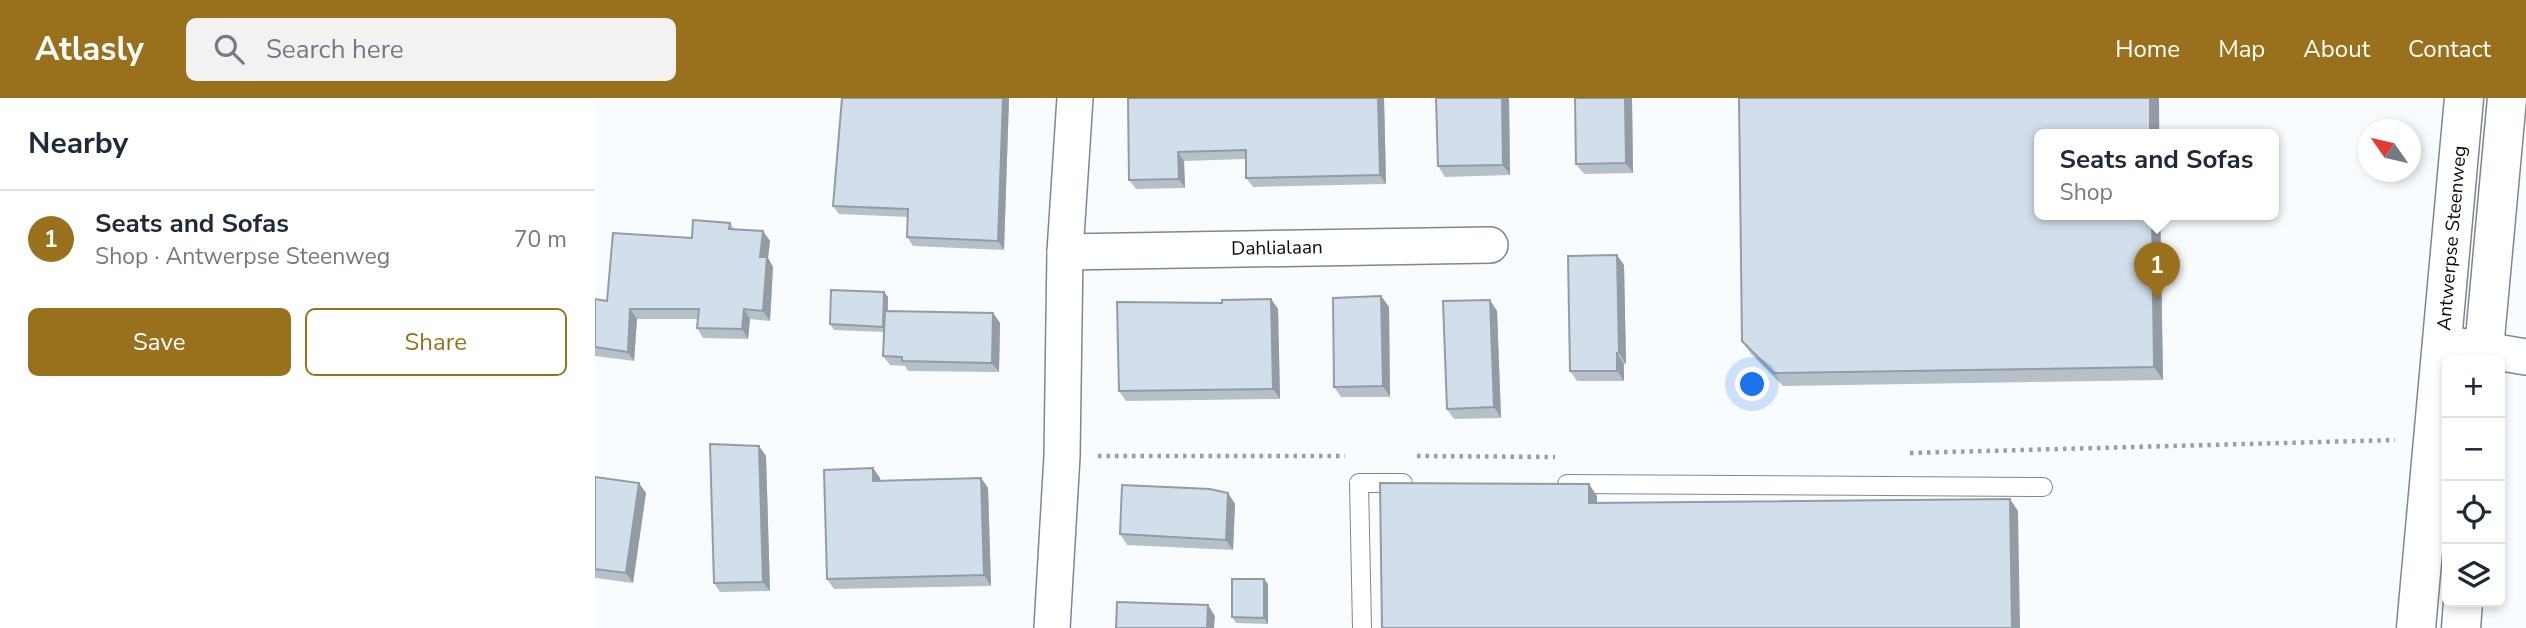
<!DOCTYPE html>
<html lang="en">
<head>
<meta charset="utf-8">
<style>
  body { margin:0; font-family:"Nunito Sans",sans-serif; background:#f2f2f3; color:#1f2937 }
  .controls { position:absolute; right:21px; bottom:21px; display:grid; overflow:hidden; border-radius:10px; box-shadow:0 4px 10px #0003 }
  .controls button { width:63px; height:63px; display:grid; place-items:center; padding:0; border:0; border-bottom:2px solid #e0e1e3; background:#fff; color:#1f2937; font:35px sans-serif }
  .compass { position:absolute; left:1763px; top:21px; width:63px; height:63px; border-radius:50%; background:#fff; box-shadow:0 4px 10px #0003; rotate:304deg }
  .you { position:absolute; left:1158px; top:287px; width:24px; height:24px; margin:-18px; border:5px solid #fff; border-radius:50%; background:#1a73e8; box-shadow:0 0 0 10px #1a73e833 }
  .badge { display:grid; place-items:center; width:46px; height:46px; border-radius:50%; background:#99711d; color:#fff; font-size:23px; font-weight:700 }
  .pin { position:absolute; translate:-50% -58px; filter:drop-shadow(0 2px 4px #0008) }
  .pin::after { content:''; position:absolute; top:37px; width:24px; height:21px; background:inherit; clip-path:polygon(0 0,100% 0,50% 100%) }
  .popup { position:absolute; left:1439px; top:31px; width:245px; height:91px; box-sizing:border-box; display:grid; place-content:center; border-radius:10px; background:#fff; filter:drop-shadow(0 2px 5px #0005); font-size:23px; white-space:nowrap; color:#747a83 }
  .popup b { font-size:26px; color:#1f2937 }
  .popup::after { content:''; position:absolute; left:50%; top:100%; margin-left:-14px; border:14px solid transparent; border-top-color:#fff }
  .list { margin:0; padding:0; list-style:none }
  h2 { display:flex; justify-content:space-between; align-items:center; height:91px; margin:0; padding:0 28px; font-size:30px }
  h2 small { font-size:23px; font-weight:400; color:#747a83 }
  .list li { display:grid; grid-template-columns:46px 1fr auto; gap:21px; align-items:center; box-sizing:border-box; height:98px; padding:0 28px; border-top:2px solid #e0e1e3 }
  .list b { display:block; font-size:26px; white-space:nowrap }
  .list p { margin:0; font-size:23px; white-space:nowrap; color:#747a83 }
  .list em { font-size:23px; font-style:normal; color:#747a83 }
  .actions { display:flex; gap:14px; padding:21px 28px }
  .actions a { flex:1; padding:16px 0; border:2px solid #99711d; border-radius:10px; text-align:center; font-size:24px; color:#99711d }
  .actions .main { background:#99711d; color:#fff }
  .icon { flex:none; width:38px; height:38px; fill:none; stroke:currentColor; stroke-width:2; stroke-linecap:round; stroke-linejoin:round }
  .map { position:relative; flex:none; width:1931px; height:530px; overflow:hidden }
  header { display:flex; align-items:center; gap:42px; box-sizing:border-box; height:98px; padding:0 35px; background:#99711d; color:#fff }
  header strong { font-size:33px }
  nav { display:flex; gap:38px; margin-inline-start:auto; font-size:24px }
  .search { width:490px; height:63px; background:#f2f2f3; display:flex; align-items:center; gap:18px; box-sizing:border-box; padding:0 24px; border-radius:10px; color:#747a83; font-size:26px }
  main { display:flex }
  aside { flex:1; background:#fff }
  .map>svg:first-child { display:block }
  .lines { fill:none; stroke-linecap:round; stroke-linejoin:round }
  .service-casing { stroke:#7c8891; stroke-width:20 }
  .minor-casing { stroke:#7c8891; stroke-width:38 }
  .primary-casing { stroke:#7c8891; stroke-width:41 }
  .path { stroke:#9b9fa2; stroke-width:4.5; stroke-dasharray:3.5 5; stroke-linecap:butt }
  .service { stroke:#fff; stroke-width:18 }
  .minor { stroke:#fff; stroke-width:35 }
  .primary { stroke:#fff; stroke-width:38 }
  .wall { fill:#b5c0c9 }
  .shaded-wall { fill:#939ca4 }
  .building { fill:#d2dfea; stroke:#939ca4; stroke-width:2 }
  .labels { text-anchor:middle; dominant-baseline:central; stroke-width:5; stroke-linejoin:round; paint-order:stroke }
  .street-label { font-size:19px; fill:#090d11; stroke:#fff }
</style>
</head>
<body>
<header>
<strong>Atlasly</strong>
<div class="search"><svg class="icon" aria-label="search" viewBox="0 0 24 24"><circle cx="10" cy="10" r="6"/><path d="M15 15l6 6"/></svg>Search here</div>
<nav><a>Home</a><a>Map</a><a>About</a><a>Contact</a></nav>
</header>
<main>
<aside>
<h2>Nearby<small></small></h2>
<ul class="list">
<li><span class="badge">1</span><div><b>Seats and Sofas</b><p>Shop · Antwerpse Steenweg</p></div><em>70 m</em></li>
</ul>
<div class="actions"><a class="main">Save</a><a>Share</a></div>
</aside>
<div class="map">
<svg width="1931" height="530" viewBox="0 0 1931 530">
  <rect width="100%" height="100%" fill="#f9fcfe"/>
  <g class="lines">
    <defs>
      <g id="service">
        <polyline points="972,386 1448,389"/>
        <polyline points="767,530 764,385 808,385"/>
      </g>
      <g id="minor">
        <polyline points="470,154 895,147"/>
        <polyline points="1847,245 1931,259"/>
        <polyline points="457,530 467,358 470,154 480,0"/>
      </g>
      <g id="primary">
        <polyline points="1888,262 1912,0"/>
        <polyline points="1821,530 1869,0"/>
        <polyline points="1866,530 1868,504"/>
      </g>
    </defs>
    <use href="#service" class="service-casing"/>
    <use href="#minor" class="minor-casing"/>
    <use href="#primary" class="primary-casing"/>
    <g class="path">
      <polyline points="1315,355 1800,342"/>
      <polyline points="503,358 750,358"/>
      <polyline points="822,358 960,359"/>
    </g>
    <use href="#service" class="service"/>
    <use href="#minor" class="minor"/>
    <use href="#primary" class="primary"/>
  </g>
  <g class="wall">
    <polygon points="414,0 409,152 318,148 312,139 313,119 244,116 238,108"/>
    <polygon points="533,0 789,0 791,86 658,89 651,80 651,61 589,63 590,90 541,91 534,82"/>
    <polygon points="841,0 914,0 915,77 850,79 843,68"/>
    <polygon points="980,0 1037,0 1038,75 989,76 981,66"/>
    <polygon points="1144,0 1564,0 1568,282 1188,288 1156,256 1147,243"/>
    <polygon points="135,125 140,132 168,133 175,143 173,160 178,169 175,223 155,221 153,241 108,240 102,230 102,221 42,221 39,263 0,258 0,201 12,203 97,140"/>
    <polygon points="1029,167 1031,266 1029,266 1029,283 982,283 975,273"/>
    <polygon points="289,194 293,199 293,213 398,215 405,225 404,274 313,273 310,268 295,267 288,258 289,234 239,232 235,226"/>
    <polygon points="786,198 794,209 795,299 746,299 739,289"/>
    <polygon points="676,201 683,211 685,301 531,303 524,293 627,205"/>
    <polygon points="902,213 906,320 859,321 852,311"/>
    <polygon points="171,358 175,493 125,494 119,485"/>
    <polygon points="278,370 285,380 285,383 386,380 393,390 396,488 239,491 232,481"/>
    <polygon points="0,379 51,395 38,485 0,480"/>
    <polygon points="633,395 640,406 638,452 532,447 525,436"/>
    <polygon points="673,486 673,526 641,525 637,519"/>
  </g>
  <g class="shaded-wall">
    <polygon points="408,0 414,0 409,152 403,143"/>
    <polygon points="783,0 789,0 791,86 785,77"/>
    <polygon points="907,0 914,0 915,77 908,67"/>
    <polygon points="1030,0 1037,0 1038,75 1031,65"/>
    <rect x="1555" y="0" width="9" height="36"/>
    <polygon points="583,54 589,63 590,90 584,81"/>
    <polygon points="1557,116 1565,116 1568,282 1559,269"/>
    <polygon points="168,133 175,143 173,160 178,169 175,223 168,213 165,159"/>
    <polygon points="1022,157 1029,167 1031,266 1024,255"/>
    <polygon points="289,194 293,199 292,234 288,229"/>
    <polygon points="786,198 794,209 795,299 788,288"/>
    <polygon points="676,201 683,211 685,301 678,291"/>
    <polygon points="895,202 902,213 906,320 899,309"/>
    <polygon points="35,211 42,221 39,263 33,254"/>
    <polygon points="149,211 155,221 153,241 147,231"/>
    <polygon points="398,215 405,225 404,274 397,265"/>
    <polygon points="1022,255 1029,266 1029,283 1022,273"/>
    <polygon points="164,348 171,358 175,493 168,484"/>
    <polygon points="278,370 285,380 285,393 278,383"/>
    <polygon points="386,380 393,390 396,488 389,477"/>
    <polygon points="44,385 51,395 38,485 31,475"/>
    <polygon points="994,386 1002,398 1002,417 994,405"/>
    <polygon points="633,395 640,406 638,452 631,442"/>
    <polygon points="1415,401 1423,413 1425,530 1417,530"/>
    <polygon points="669,481 673,486 673,526 669,520"/>
    <polygon points="613,507 620,518 619,530 612,530"/>
  </g>
  <g class="building">
    <polygon points="247,0 408,0 403,143 312,139 313,111 238,108"/>
    <polygon points="533,0 783,0 785,77 651,80 651,52 583,54 584,81 534,82"/>
    <polygon points="841,0 907,0 908,67 843,68"/>
    <polygon points="980,0 1030,0 1031,65 981,66"/>
    <polygon points="1144,0 1555,0 1555,36 1445,36 1445,116 1557,116 1559,269 1179,275 1147,243"/>
    <polygon points="98,122 135,125 134,131 168,133 165,159 172,159 168,213 149,211 147,231 102,230 104,211 35,211 33,254 0,249 0,201 12,203 18,135 97,140"/>
    <polygon points="1022,157 1024,255 1022,255 1022,273 975,273 973,158"/>
    <polygon points="236,192 289,194 288,229 235,226"/>
    <polygon points="786,198 788,288 739,289 738,200"/>
    <polygon points="676,201 678,291 524,293 522,204 627,205 627,202"/>
    <polygon points="895,202 899,309 852,311 848,203"/>
    <polygon points="290,213 398,215 397,265 307,263 307,259 288,258"/>
    <polygon points="115,346 164,348 168,484 119,485"/>
    <polygon points="278,370 278,383 386,380 389,477 232,481 229,372"/>
    <polygon points="0,379 44,385 31,475 0,471"/>
    <polygon points="785,385 994,386 994,405 1415,401 1417,530 787,530"/>
    <polygon points="527,387 615,391 633,395 631,442 525,436"/>
    <polygon points="637,481 669,481 669,520 637,519"/>
    <polygon points="522,504 613,507 612,530 521,530"/>
  </g>
  <g class="labels">
    <g class="street-label">
      <text transform="translate(1857 140) rotate(-85)">Antwerpse Steenweg</text>
      <text transform="translate(682 150) rotate(-1)">Dahlialaan</text>
    </g>
  </g>
</svg>
<div class="controls">
<button>+</button>
<button>−</button>
<button><svg class="icon" aria-label="locate" viewBox="0 0 24 24"><circle cx="12" cy="12" r="6"/><path d="M12 2v4M12 18v4M2 12h4M18 12h4"/></svg></button>
<button><svg class="icon" aria-label="layers" viewBox="0 0 24 24"><path d="M12 4l9 5-9 5-9-5zM3 14l9 5 9-5"/></svg></button>
</div>
<svg class="compass" viewBox="-18 -18 36 36"><path d="M0-13l5 13h-10z" fill="#e53935"/><path d="M0 13l5-13h-10z" fill="#747a83"/></svg>
<div class="you"></div>
<div class="pin badge" style="left:1562px;top:202px">1</div>
<div class="popup"><b>Seats and Sofas</b>Shop</div>
</div>
</main>
</body>
</html>
